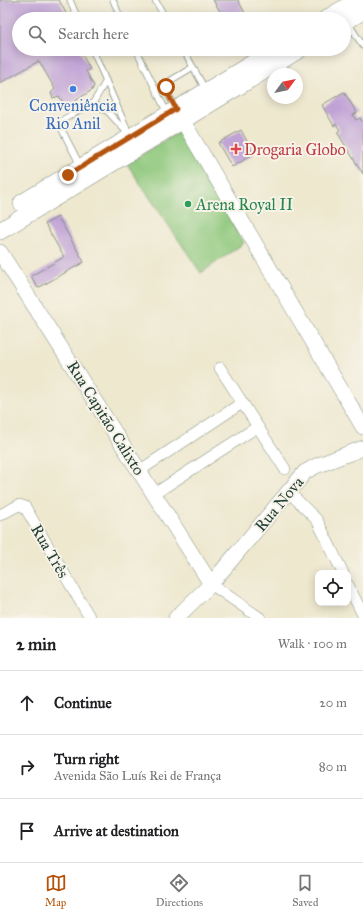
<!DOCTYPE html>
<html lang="en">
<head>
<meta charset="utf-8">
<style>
  body { margin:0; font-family:"IM FELL Great Primer",serif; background:#f2f2f2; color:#202124 }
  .controls { position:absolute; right:12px; bottom:12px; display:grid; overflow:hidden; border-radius:8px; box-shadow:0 2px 10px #0003 }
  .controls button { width:36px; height:36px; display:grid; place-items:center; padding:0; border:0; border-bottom:1px solid #e0e0e0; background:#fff; color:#202124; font:20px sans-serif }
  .compass { position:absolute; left:267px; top:68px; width:36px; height:36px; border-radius:50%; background:#fff; box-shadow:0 2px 10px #0003; rotate:57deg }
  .stop { position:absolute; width:12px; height:12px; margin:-9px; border:3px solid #b45309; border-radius:50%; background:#fff }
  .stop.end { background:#b45309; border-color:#fff; box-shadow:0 1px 4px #0008 }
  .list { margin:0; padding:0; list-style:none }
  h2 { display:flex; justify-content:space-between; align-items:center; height:52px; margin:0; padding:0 16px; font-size:17px }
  h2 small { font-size:13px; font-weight:400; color:#757577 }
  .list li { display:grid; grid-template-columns:26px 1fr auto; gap:12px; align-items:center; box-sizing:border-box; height:64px; padding:0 16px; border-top:1px solid #e0e0e0 }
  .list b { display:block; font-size:15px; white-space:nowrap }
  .list p { margin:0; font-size:13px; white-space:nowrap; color:#757577 }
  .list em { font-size:13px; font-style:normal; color:#757577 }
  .icon { flex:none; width:22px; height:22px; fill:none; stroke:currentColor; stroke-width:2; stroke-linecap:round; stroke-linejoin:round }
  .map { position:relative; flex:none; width:363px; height:618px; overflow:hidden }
  .search { position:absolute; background:#fff; box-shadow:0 2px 10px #0003; left:12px; right:12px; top:12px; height:44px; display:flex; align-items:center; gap:10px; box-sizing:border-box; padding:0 14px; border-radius:22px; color:#757577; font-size:15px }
  .sheet { height:244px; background:#fff }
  nav { display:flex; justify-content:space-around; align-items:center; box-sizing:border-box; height:56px; border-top:1px solid #e0e0e0; background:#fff; font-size:11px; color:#757577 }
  nav a { display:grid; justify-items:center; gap:2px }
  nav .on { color:#b45309 }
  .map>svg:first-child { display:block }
  .green { fill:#8ec87c; stroke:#568258 }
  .building { fill:#c0a2d6 }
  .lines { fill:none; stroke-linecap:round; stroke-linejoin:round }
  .lane-casing { stroke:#869282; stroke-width:7 }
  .street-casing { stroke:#869282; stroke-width:12 }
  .secondary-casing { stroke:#869282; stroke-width:16 }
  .primary-casing { stroke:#869282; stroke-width:18 }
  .lane { stroke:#fff; stroke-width:5.5 }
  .street { stroke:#fff; stroke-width:11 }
  .secondary { stroke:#fff; stroke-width:15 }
  .primary { stroke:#fff; stroke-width:17 }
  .route { stroke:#b45309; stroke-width:5 }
  .shop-dot { fill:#3f7fe0; stroke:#f7f3e8; stroke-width:1.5 }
  .health-dot { fill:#e0444e; stroke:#f7f3e8; stroke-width:1.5 }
  .leisure-dot { fill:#2e9e5b; stroke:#f7f3e8; stroke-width:1.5 }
  .labels { text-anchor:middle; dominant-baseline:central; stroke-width:4; stroke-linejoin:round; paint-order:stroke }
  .shop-label { font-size:16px; fill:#366cbe; stroke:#f7f3e8 }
  .health-label { font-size:16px; fill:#be3a42; stroke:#f7f3e8; text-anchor:start }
  .leisure-label { font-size:16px; fill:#27864d; stroke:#f7f3e8; text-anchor:start }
  .street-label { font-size:16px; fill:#1f3d34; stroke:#f7f3e8 }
</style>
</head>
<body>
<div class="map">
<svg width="363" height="618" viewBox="0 0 363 618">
  <rect width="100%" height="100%" fill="#f7f3e8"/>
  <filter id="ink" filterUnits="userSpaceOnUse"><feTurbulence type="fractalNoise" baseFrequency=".025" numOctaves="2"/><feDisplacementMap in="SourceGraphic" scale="8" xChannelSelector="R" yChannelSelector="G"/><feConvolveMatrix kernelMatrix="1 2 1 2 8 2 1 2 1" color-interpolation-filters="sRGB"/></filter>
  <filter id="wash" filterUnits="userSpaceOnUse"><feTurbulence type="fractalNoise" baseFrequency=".012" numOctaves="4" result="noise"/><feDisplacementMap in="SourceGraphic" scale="16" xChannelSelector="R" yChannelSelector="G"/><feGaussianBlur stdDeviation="0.9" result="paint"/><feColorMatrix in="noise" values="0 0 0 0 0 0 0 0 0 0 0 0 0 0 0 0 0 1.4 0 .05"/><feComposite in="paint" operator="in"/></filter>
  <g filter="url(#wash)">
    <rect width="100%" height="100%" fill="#eee8cf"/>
    <polygon class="green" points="180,131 244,243 201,273 127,164"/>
    <g id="blocks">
      <g class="building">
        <polygon points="0,0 59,0 69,19 19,19 19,49 79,49 90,69 86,71 94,86 92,90 66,107 59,96 53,98 51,93 55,89 39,61 0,83"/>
        <polygon points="213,0 238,0 245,13 235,19 225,19"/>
        <polygon points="344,92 357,113 353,115 356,120 360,118 363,123 363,174 337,132 340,130 336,124 334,126 322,105"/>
        <polygon points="241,130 254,154 232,167 218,143"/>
        <polygon points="58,217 84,262 38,288 31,276 64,257 45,224"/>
      </g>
    </g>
  </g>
  <g filter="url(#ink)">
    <use href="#blocks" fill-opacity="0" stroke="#869282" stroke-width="1"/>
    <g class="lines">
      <defs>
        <g id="lane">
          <polyline points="70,0 78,19"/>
          <polyline points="113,0 121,19"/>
          <polyline points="155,0 166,19"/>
          <polyline points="347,21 363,46"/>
          <polyline points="92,49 128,131"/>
          <polyline points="136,49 167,113"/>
          <polyline points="193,67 205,89"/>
          <polyline points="93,103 106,81"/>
          <polyline points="175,107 167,92 168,82 193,67 183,49"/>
          <polyline points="80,165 61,128 61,123 64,119 93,103 108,112 129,135"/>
        </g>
        <g id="street">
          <polyline points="220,368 285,469"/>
          <polyline points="139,471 242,403"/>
          <polyline points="289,492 317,520 343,573"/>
          <polyline points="154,494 257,427"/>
          <polyline points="0,515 19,505 25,507 90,618"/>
          <polyline points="211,584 260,618"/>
          <polyline points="348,585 363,615"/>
        </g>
        <g id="secondary">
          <polyline points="177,111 363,427"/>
          <polyline points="0,252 211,584"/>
          <polyline points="176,618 211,584 305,472 316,466 363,448"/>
        </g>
        <g id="primary">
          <polyline points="326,19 358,0"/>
          <polyline points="344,22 363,11"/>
          <polyline points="22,203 276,49"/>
          <polyline points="0,231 300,49"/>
        </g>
      </defs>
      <use href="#lane" class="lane-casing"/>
      <use href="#street" class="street-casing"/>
      <use href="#secondary" class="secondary-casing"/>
      <use href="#primary" class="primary-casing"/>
      <use href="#lane" class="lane"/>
      <use href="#street" class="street"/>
      <use href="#secondary" class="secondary"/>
      <use href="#primary" class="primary"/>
    </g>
  </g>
  <g class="lines" filter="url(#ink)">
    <polyline class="route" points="68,175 176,109 167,92 166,87"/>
  </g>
  <circle class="shop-dot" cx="73" cy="89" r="4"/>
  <path class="health-dot" d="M234 143h4v4h4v4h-4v4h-4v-4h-4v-4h4z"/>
  <circle class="leisure-dot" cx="188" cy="204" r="4"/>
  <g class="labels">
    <g class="shop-label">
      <text x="73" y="105">Conveniência<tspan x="73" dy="18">Rio Anil</tspan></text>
    </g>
    <g class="health-label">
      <text x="244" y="149">Drogaria Globo</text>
    </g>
    <g class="leisure-label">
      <text x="196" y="204">Arena Royal II</text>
    </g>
    <g class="street-label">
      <text transform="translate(106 418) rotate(58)">Rua Capitão Calixto</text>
      <text transform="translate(279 504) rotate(-50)">Rua Nova</text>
      <text transform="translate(50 551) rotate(60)">Rua Três</text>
    </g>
  </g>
</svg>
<div class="controls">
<button><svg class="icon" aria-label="locate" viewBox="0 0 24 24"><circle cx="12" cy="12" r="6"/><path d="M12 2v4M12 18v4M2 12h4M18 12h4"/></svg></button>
</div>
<svg class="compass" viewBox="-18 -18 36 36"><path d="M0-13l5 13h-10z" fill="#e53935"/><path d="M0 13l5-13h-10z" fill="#757577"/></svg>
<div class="stop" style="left:166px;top:87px"></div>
<div class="stop end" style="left:68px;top:175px"></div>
<div class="search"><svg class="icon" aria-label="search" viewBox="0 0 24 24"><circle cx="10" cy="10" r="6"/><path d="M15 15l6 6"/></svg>Search here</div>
</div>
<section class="sheet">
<h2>2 min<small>Walk · 100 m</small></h2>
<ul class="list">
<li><svg class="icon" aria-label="ahead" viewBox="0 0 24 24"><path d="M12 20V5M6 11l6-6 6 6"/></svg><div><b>Continue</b></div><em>20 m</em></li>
<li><svg class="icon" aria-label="right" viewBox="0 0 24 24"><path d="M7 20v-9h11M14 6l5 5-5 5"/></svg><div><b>Turn right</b><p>Avenida São Luís Rei de França</p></div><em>80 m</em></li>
<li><svg class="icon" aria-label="arrive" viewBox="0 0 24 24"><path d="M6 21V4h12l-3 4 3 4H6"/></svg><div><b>Arrive at destination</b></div></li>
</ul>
</section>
<nav>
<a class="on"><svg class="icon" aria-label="map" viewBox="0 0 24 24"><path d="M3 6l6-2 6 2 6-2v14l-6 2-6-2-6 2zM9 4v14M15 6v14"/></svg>Map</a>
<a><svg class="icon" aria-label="directions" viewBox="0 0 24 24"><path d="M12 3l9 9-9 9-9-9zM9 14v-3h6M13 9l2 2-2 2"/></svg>Directions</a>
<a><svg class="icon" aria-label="saved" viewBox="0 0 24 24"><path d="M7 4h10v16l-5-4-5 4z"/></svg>Saved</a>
</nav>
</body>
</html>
